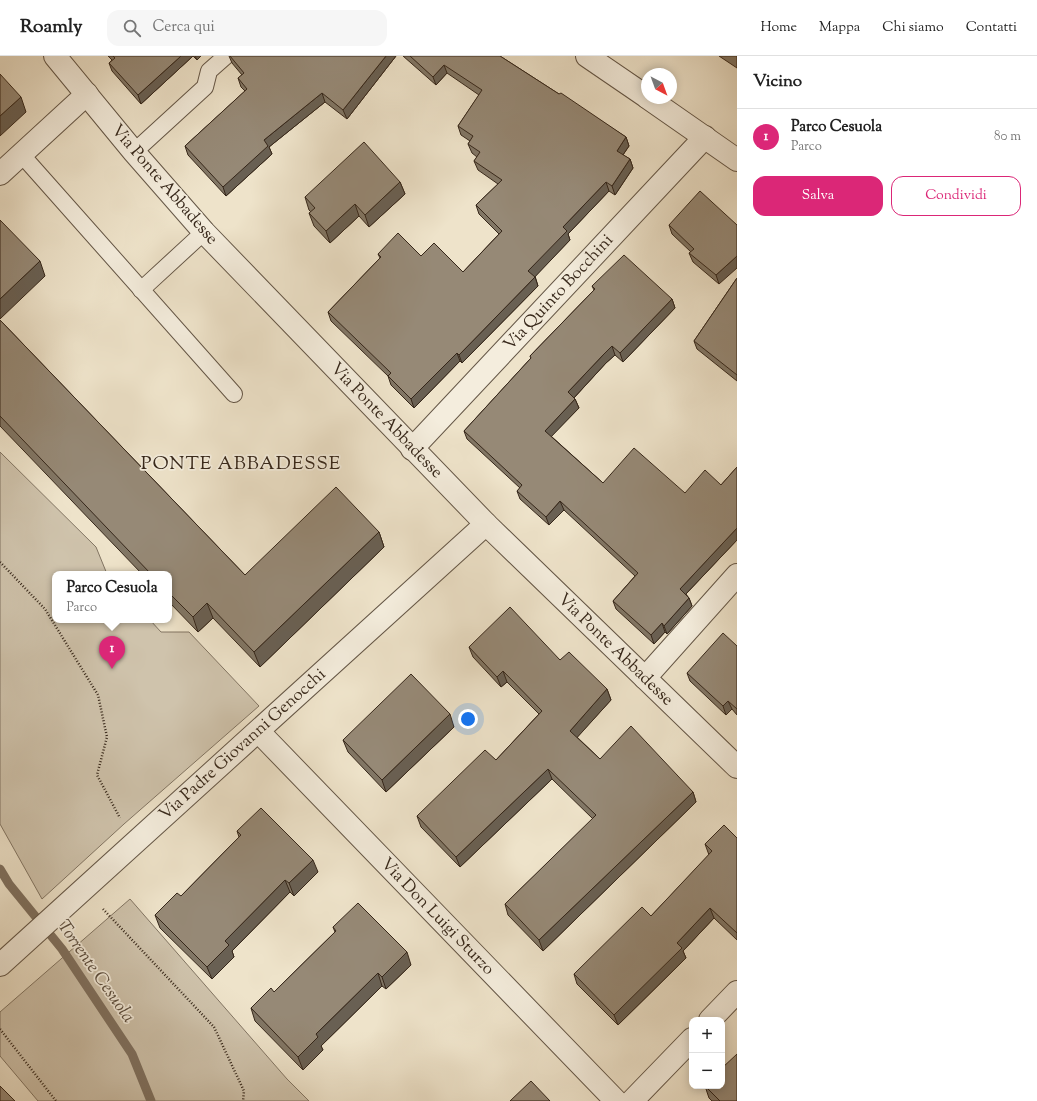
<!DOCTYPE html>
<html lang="it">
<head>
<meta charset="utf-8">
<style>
  body { margin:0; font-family:"Sorts Mill Goudy",serif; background:#f6f6f6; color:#222 }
  .controls { position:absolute; right:12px; bottom:12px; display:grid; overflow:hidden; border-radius:8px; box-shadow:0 2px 10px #0003 }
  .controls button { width:36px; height:36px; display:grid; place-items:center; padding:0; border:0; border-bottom:1px solid #e0e0e0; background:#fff; color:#222; font:20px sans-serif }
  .compass { position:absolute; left:641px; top:12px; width:36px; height:36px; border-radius:50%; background:#fff; box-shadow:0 2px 10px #0003; rotate:139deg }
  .you { position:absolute; left:468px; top:663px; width:14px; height:14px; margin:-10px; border:3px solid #fff; border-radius:50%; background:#1a73e8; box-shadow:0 0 0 6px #1a73e833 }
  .badge { display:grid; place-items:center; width:26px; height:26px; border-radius:50%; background:#db2777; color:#fff; font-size:13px; font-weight:700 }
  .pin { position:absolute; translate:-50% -33px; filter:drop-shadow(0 1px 2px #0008) }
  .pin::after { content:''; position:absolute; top:21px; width:14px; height:12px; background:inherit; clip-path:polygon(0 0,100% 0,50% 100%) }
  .popup { position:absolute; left:52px; top:515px; width:120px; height:52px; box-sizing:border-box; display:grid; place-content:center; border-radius:8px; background:#fff; filter:drop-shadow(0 1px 3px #0005); font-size:13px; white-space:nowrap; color:#767676 }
  .popup b { font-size:15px; color:#222 }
  .popup::after { content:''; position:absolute; left:50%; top:100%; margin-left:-8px; border:8px solid transparent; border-top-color:#fff }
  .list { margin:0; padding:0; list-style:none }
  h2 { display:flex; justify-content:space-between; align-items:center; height:52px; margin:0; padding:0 16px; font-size:17px }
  h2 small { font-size:13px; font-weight:400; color:#767676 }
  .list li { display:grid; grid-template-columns:26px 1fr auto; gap:12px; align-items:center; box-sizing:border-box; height:56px; padding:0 16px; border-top:1px solid #e0e0e0 }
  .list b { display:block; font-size:15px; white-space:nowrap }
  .list p { margin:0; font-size:13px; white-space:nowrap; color:#767676 }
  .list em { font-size:13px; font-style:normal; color:#767676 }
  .actions { display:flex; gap:8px; padding:12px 16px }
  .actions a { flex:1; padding:9px 0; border:1px solid #db2777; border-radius:12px; text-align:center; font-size:14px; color:#db2777 }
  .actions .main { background:#db2777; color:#fff }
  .icon { flex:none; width:22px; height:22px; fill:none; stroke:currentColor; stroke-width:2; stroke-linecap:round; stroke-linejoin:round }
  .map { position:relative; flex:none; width:737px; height:1045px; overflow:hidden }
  header { display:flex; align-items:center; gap:24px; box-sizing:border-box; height:56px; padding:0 20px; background:#fff; border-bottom:1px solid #e0e0e0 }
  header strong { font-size:19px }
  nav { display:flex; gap:22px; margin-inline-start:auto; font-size:14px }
  .search { width:280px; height:36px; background:#f6f6f6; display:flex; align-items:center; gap:10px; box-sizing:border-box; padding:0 14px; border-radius:12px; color:#767676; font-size:15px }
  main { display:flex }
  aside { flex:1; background:#fff }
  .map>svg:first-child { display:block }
  .green { fill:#cfc3ac; stroke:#827563 }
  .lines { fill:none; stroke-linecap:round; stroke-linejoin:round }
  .stream { stroke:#7f7160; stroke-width:9 }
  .service-casing { stroke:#645646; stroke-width:18 }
  .minor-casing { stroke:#645646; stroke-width:24 }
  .path { stroke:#36271a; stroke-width:2.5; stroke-dasharray:1 2; stroke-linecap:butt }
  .service { stroke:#f4eddd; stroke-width:16 }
  .minor { stroke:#f4eddd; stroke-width:22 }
  .wall { fill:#817665; stroke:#36271a }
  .shaded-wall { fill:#696053; stroke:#36271a }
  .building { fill:#968976; stroke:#36271a }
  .labels { text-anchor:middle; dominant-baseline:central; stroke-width:3.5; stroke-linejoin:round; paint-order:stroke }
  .street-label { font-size:17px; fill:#36271a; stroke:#f4eddd }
  .water-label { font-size:18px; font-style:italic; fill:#5a4c3d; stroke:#f4eddd }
  .quarter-label { font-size:19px; letter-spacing:1px; fill:#36271a; stroke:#f4eddd }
</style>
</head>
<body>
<header>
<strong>Roamly</strong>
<div class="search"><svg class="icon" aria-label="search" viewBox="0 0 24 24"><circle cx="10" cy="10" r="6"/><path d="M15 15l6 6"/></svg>Cerca qui</div>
<nav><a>Home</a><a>Mappa</a><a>Chi siamo</a><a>Contatti</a></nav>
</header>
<main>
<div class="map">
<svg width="737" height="1045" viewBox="0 0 737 1045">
  <rect width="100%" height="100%" fill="#eee3ca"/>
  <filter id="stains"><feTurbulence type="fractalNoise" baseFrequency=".005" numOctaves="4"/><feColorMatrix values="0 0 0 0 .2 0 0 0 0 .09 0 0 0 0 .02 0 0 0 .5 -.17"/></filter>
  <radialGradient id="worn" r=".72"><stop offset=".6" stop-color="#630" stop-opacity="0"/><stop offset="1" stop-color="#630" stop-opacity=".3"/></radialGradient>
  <g class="green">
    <polygon points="0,396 96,491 107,518 55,518 55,564 150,564 161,576 189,576 259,650 124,768 42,843 0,768"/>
    <polygon points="130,843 287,1023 309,1045 38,1045 0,1000 0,956"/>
  </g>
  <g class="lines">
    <polyline class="stream" points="0,813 9,828 62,893 132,998 151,1045"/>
    <defs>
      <g id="service">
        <polyline points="134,96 205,31 209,15 226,0"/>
        <polyline points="21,98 234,338"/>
        <polyline points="141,234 204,176"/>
      </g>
      <g id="minor">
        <polyline points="55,0 134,96 204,176 486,468 737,711"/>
        <polyline points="587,0 647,41"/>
        <polyline points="648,42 737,104"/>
        <polyline points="0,118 87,38"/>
        <polyline points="412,393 705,81"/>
        <polyline points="645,622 737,519"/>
        <polyline points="259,676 616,1045"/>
        <polyline points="0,909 486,468"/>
        <polyline points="710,964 737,936"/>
        <polyline points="632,1045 692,983"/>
      </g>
    </defs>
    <use href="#service" class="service-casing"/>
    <use href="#minor" class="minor-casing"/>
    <g class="path">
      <polyline points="0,506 45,553 98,639 107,681 97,719 120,762"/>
      <polyline points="103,853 214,971 244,1035 243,1045"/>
      <polyline points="0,973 56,1045"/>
    </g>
    <use href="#service" class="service"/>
    <use href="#minor" class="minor"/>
  </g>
  <g class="wall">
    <polygon points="108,0 201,0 197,4 193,0 141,48 112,15 109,7 112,4"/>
    <polygon points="229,0 396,0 347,63 325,46 269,91 272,98 226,140 188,99 185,90 245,35 241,31 238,22 242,19 232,7"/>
    <polygon points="403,0 500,0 559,38 626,81 629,90 623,99 630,103 633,112 615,139 609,135 568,178 570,184 535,220 538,230 462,307 460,305 414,352 391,329 388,320 331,265 328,256 380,202 378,198 421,200 463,216 499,178 479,158 476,149 498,128 478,114 474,105 477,101 472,97 468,88 470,85 461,79 458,70 479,39 447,17 436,29"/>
    <polygon points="719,0 737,0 737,12"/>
    <polygon points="400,126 405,138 369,171 359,160 330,187 314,170 309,157 311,156 309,154 305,141"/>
    <polygon points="669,169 737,169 719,228 693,206 689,197 691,196 672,178"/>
    <polygon points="737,222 737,325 697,293 694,285"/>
    <polygon points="592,230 672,243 675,252 623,306 615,299 606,307 574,342 575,343 579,352 551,380 603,427 685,437 721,429 737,411 737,484 686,538 689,542 692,550 667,578 665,576 654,588 616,553 613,545 635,520 564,454 549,469 520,443 517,435 520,432 467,383 464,375 531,302 530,300 594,234"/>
    <polygon points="0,264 245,519 379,476 384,491 260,611 213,562 198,576 169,546 169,518 142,518 0,370"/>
    <polygon points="737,590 737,659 732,653 726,659 690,625 687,617"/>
    <polygon points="469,591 560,604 607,633 611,644 577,681 600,703 693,736 696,746 543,895 508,859 505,848 593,763 552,723 460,811 421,771 417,760 496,704 539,658 507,626 501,631 473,601"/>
    <polygon points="454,671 386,736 348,696 343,684"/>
    <polygon points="237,775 318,816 294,840 290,836 232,895 234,901 212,923 160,872 155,859 181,840 239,781"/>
    <polygon points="737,782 737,884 714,862 683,895 686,902 618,969 577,928 574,918 651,860 709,799 705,788"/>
    <polygon points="333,871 411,909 386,933 382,930 321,990 323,994 303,1014 255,965 251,952 274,936 335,876"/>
    <polygon points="705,1030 737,1045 712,1045 709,1042"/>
  </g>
  <g class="shaded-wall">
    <polygon points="181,0 193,0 141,48 138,39"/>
    <polygon points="195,0 201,0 197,4"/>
    <polygon points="386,0 396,0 347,63 343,54"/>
    <polygon points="444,9 447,17 436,29 433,21"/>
    <polygon points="322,37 325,46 269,91 272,98 226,140 223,131 264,84"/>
    <polygon points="21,41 26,56 0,80 0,60"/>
    <polygon points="626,81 629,90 620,103 617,95"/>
    <polygon points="630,103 633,112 615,139 612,130"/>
    <polygon points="400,126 405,138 369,171 365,159"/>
    <polygon points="606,126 609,135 568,178 570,184 532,224 528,215 563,171"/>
    <polygon points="355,148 359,160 330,187 326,175"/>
    <polygon points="737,200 737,212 719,228 716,219"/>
    <polygon points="40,205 45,220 0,263 0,243"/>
    <polygon points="535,221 538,230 462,307 459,299"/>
    <polygon points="672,243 675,252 623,306 620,297"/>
    <polygon points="612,290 615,299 606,307 571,345 568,336 603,299"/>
    <polygon points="457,297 460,305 414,352 411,343"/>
    <polygon points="575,343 579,352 548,384 545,375"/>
    <polygon points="560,445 564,454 549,469 546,461"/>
    <polygon points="737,472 737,484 683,541 680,533"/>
    <polygon points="379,476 384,491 260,611 254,596"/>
    <polygon points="689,542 692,550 667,578 664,570"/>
    <polygon points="207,547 213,562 198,576 193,561"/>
    <polygon points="662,567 665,576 654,588 651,579"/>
    <polygon points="503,615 507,626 501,631 497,621"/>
    <polygon points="607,633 611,644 574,685 570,675"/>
    <polygon points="728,645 732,653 726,659 723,650"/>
    <polygon points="450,658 454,671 386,736 382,724"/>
    <polygon points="548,713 552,723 460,811 456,801"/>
    <polygon points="693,736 696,746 543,895 539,884"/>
    <polygon points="313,804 318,816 294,840 289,827"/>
    <polygon points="285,824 290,836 232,895 234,901 212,923 207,911 225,885"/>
    <polygon points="710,852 714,862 683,895 686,902 618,969 614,959 677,887"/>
    <polygon points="407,896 411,909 386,933 382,921"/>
    <polygon points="378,917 382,930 321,990 323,994 303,1014 298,1001 316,978"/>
  </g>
  <g class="building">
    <polygon points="113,0 181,0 138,39 109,7 115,2"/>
    <polygon points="230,0 386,0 343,54 322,37 264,84 268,90 223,131 185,90 247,33 238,22 244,17"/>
    <polygon points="410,0 500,0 559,38 561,37 626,81 617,95 630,103 612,130 606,126 563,171 567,175 528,215 535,221 459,299 457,297 411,343 388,320 391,317 328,256 381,201 378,198 398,177 421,200 434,187 463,216 502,175 476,149 502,124 474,105 480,96 468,88 473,80 458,70 482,34 444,9 433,21"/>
    <polygon points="0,18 21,41 0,60"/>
    <polygon points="364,86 400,126 365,159 355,148 326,175 309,157 315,152 305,141"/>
    <polygon points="700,135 737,169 737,200 716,219 689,197 694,193 669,169"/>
    <polygon points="0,164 40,205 0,243"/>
    <polygon points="624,199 672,243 620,297 612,290 603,299 568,336 575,343 545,375 603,427 634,392 685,437 705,414 721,429 737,411 737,472 680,533 689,542 664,570 662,567 651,579 613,545 638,517 560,445 546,461 517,435 522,429 464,375 531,302 530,300 595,233 592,230"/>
    <polygon points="737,222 737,319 694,285"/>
    <polygon points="0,264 245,519 336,431 379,476 254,596 207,547 193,561 169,537 169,518 151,518 0,360"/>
    <polygon points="510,551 560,604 569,596 607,633 570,675 600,703 631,670 693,736 539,884 505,848 596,759 548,713 456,801 417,760 485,694 496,704 542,655 503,615 497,621 469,591"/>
    <polygon points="723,577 737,590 737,653 728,645 723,650 687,617"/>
    <polygon points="411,618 450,658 382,724 343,684"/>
    <polygon points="261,752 313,804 289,827 285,824 225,885 229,889 207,911 155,859 177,837 181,840 241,779 237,775"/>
    <polygon points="724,769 737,782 737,877 710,852 677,887 682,892 614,959 574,918 642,851 651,860 712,795 705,788"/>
    <polygon points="358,847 407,896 382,921 378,917 316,978 318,981 298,1001 251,952 271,932 274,936 336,875 333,871"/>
    <polygon points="737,998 737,1045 720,1045 705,1030 722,1030 722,1012"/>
    <polygon points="531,1025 550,1045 510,1045"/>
    <polygon points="0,1030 15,1045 0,1045"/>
  </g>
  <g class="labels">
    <g class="street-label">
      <text transform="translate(164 129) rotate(49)">Via Ponte Abbadesse</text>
      <text transform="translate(559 237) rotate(-47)">Via Quinto Bocchini</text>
      <text transform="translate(386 365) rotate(46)">Via Ponte Abbadesse</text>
      <text transform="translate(615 594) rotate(44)">Via Ponte Abbadesse</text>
      <text transform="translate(243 689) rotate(-42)">Via Padre Giovanni Genocchi</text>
      <text transform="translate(437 861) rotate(46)">Via Don Luigi Sturzo</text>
    </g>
    <g class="water-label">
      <text transform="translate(95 916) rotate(55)">Torrente Cesuola</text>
    </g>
    <g class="quarter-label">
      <text x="241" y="408">PONTE ABBADESSE</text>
    </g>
  </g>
  <rect width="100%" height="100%" filter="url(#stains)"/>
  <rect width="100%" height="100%" fill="url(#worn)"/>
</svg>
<div class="controls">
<button>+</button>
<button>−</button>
</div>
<svg class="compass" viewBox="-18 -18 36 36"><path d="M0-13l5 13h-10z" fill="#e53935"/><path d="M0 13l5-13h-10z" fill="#767676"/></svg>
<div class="you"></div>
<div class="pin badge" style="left:112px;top:613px">1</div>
<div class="popup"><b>Parco Cesuola</b>Parco</div>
</div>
<aside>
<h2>Vicino<small></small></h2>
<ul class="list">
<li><span class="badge">1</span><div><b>Parco Cesuola</b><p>Parco</p></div><em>80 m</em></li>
</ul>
<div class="actions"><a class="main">Salva</a><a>Condividi</a></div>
</aside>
</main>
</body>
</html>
